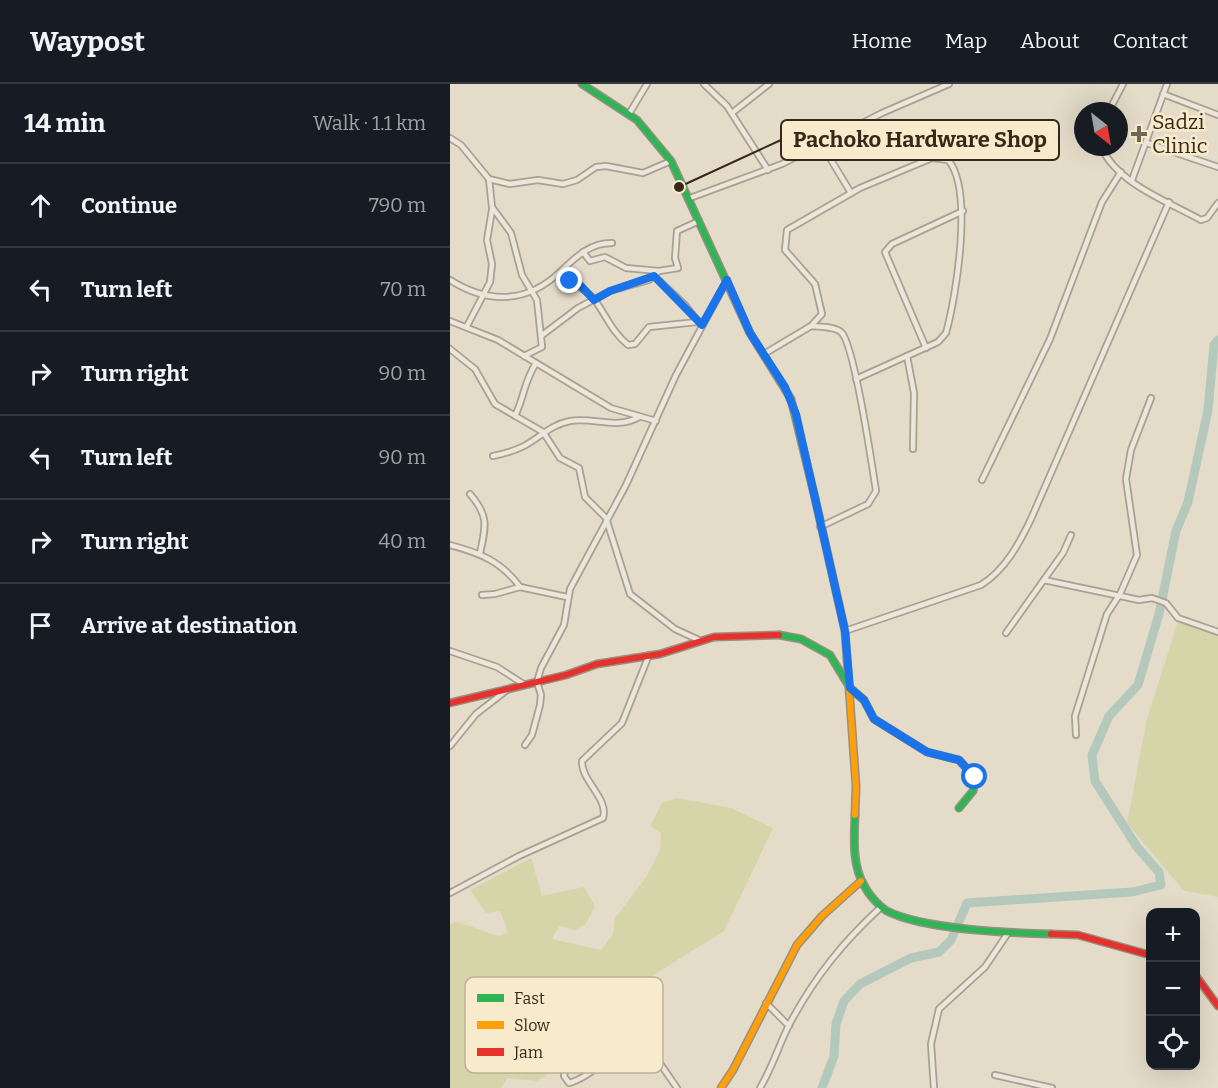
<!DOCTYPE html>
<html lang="en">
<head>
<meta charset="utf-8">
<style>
  body { margin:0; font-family:Bitter,serif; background:#242831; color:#f1f3f6 }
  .controls { position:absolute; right:18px; bottom:18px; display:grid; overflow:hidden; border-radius:12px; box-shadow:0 6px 24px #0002 }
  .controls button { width:54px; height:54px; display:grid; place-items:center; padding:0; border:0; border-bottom:2px solid #363941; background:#171b24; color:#f1f3f6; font:30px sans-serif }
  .compass { position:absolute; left:624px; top:18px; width:54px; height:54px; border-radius:50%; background:#171b24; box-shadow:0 6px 24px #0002; rotate:149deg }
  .stop { position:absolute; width:18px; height:18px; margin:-14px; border:4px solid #1a73e8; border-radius:50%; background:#fff }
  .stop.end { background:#1a73e8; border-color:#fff; box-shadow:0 2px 6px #0008 }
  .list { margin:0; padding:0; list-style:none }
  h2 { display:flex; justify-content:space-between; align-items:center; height:78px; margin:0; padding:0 24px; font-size:26px }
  h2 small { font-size:20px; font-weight:400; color:#9ea1a6 }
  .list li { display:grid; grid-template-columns:39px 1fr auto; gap:18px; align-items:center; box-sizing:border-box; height:84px; padding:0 24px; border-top:2px solid #363941 }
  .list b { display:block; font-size:22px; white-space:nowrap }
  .list em { font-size:20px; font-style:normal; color:#9ea1a6 }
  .icon { flex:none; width:33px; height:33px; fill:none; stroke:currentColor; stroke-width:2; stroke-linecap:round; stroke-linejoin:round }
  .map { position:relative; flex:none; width:768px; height:1004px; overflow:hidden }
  header { display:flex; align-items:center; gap:36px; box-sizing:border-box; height:84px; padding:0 30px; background:#171b24; border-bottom:2px solid #363941 }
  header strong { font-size:28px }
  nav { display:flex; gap:33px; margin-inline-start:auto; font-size:21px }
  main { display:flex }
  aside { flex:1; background:#171b24 }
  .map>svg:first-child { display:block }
  .green { fill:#d5d5a9 }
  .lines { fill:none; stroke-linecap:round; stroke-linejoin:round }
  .river { stroke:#b4c9bc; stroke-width:9 }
  .street-casing { stroke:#a9a092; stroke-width:8 }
  .fast-casing { stroke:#989082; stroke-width:9 }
  .slow-casing { stroke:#989082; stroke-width:9 }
  .jam-casing { stroke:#989082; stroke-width:9 }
  .street { stroke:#ece6da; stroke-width:4.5 }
  .fast { stroke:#30b455; stroke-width:6 }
  .slow { stroke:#ff9f0a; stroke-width:6 }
  .jam { stroke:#e5322d; stroke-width:6 }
  .route { stroke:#1a73e8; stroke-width:8 }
  .poi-dot { fill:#746757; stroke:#f8ebcb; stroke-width:2 }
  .labels { text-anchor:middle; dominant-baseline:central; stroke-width:5; stroke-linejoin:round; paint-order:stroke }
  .poi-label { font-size:21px; fill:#37281a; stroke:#f8ebcb; text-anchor:start }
  .key { fill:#f8ebcb; stroke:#beb096; stroke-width:1.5 }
  .key-label { font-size:16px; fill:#37281a }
  .leader { fill:none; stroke:#37281a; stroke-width:2 }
  .callout-dot { fill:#37281a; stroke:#f8ebcb; stroke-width:2 }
  .callout { fill:#f8ebcb; stroke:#37281a; stroke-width:2 }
  .callout-label { font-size:22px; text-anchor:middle; font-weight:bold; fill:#37281a }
</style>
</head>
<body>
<header>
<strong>Waypost</strong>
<nav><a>Home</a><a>Map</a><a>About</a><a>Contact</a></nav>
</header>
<main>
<aside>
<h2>14 min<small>Walk · 1.1 km</small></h2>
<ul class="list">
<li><svg class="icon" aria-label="ahead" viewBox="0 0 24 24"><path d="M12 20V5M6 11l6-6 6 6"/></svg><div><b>Continue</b></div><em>790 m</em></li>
<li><svg class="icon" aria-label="left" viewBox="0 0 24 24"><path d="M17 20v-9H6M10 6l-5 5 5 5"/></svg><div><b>Turn left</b></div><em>70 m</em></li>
<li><svg class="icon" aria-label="right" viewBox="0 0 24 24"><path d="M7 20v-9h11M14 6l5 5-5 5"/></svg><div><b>Turn right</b></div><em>90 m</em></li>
<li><svg class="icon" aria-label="left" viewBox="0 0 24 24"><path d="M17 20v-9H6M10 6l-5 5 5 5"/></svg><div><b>Turn left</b></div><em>90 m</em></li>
<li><svg class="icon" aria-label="right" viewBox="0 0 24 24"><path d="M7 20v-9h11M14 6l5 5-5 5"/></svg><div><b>Turn right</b></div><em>40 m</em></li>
<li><svg class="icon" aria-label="arrive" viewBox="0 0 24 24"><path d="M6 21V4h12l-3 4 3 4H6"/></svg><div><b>Arrive at destination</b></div></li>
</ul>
</aside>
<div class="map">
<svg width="768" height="1004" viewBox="0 0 768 1004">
  <rect width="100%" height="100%" fill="#e4dcc8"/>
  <g class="green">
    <polygon points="729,534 768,549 768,813 734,807 677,739 697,635"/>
    <polygon points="227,714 281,724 323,744 274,847 192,898 136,967 87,997 57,994 51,1004 0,1004 0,841 5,837 48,852 58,849 50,827 36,829 20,806 81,774 92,812 134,803 145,822 136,840 125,846 109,842 102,855 151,866 163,850 165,834 197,792 210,766 211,749 200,742 212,719"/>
  </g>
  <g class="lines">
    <polyline class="river" points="372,1004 384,972 386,940 394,917 410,900 461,874 489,868 501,856 517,819 682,808 711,801 709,788 687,763 645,697 642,671 659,632 688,601 709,530 726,447 738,418 758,326 764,261 768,256"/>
    <defs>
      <g id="street">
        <polyline points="254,0 277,22 318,86"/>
        <polyline points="713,10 768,31"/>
        <polyline points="659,27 673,0"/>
        <polyline points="282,29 319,0"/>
        <polyline points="179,30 197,0"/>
        <polyline points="0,54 11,61 39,95 42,123 61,149 72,191 87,216 92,263 74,272"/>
        <polyline points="697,59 768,83"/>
        <polyline points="372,61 401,109"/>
        <path d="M651,63C668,100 717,117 751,136L757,134L768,119"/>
        <polyline points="39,95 60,100 88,96 113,100 127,96 146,83 156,82 193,89 221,77"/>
        <polyline points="682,96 717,0"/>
        <polyline points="240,114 332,80 432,29 499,0"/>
        <polyline points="133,168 140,177 155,173 176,184 209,187"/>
        <path d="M110,189C120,199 134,203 144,215C156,231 162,248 178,261L185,260L199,243L247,238"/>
        <polyline points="204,192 235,221 249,239"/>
        <path d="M0,196C38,220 77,220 111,187C127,172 140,159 162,159"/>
        <polyline points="0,237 48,256 161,324 206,337"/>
        <polyline points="17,242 40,198 42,180 37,156 42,126"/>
        <path d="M361,242C370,243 386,242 392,249C405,265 422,381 426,407L418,420L370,443"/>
        <polyline points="91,252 128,224 160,207 199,196 209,187 228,184 225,174 227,147 249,137"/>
        <polyline points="476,264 435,168 442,160 513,127"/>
        <polyline points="0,265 25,285 45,320 93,348 110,374 129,384 135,413 156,434 180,510 225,545 251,557"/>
        <path d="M314,270L361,242L372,230L365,200L335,166L337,146L410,104L482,74L498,76C524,105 506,213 496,249L488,258L406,295"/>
        <polyline points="457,272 464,309 463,365"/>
        <path d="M65,332C75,311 73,300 86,279"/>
        <path d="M43,372C53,370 64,367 74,362C91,353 100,341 120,337C144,333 167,346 189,333"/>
        <polyline points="532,396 600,255 652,118 671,88"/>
        <path d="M20,410C39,432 36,442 30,469"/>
        <path d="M0,461C30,469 51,477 70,503"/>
        <polyline points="594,496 689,516 702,514 716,519 728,534 768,548"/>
        <polyline points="32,511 45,510 70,503 117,513"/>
        <path d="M395,547L531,501C555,486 569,460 581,435L719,118"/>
        <polyline points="556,549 613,469 621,451"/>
        <polyline points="0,567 47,583 75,601"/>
        <polyline points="626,651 625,632 657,530 670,510 687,471 676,395 681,366 701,314"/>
        <polyline points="75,661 82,651 90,621 91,611 87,598 91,584 114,541 120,505 176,401 226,291 277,196"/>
        <polyline points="0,662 26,630 57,606"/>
        <path d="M0,809L69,772L153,734C159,714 131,697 132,677L172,639L199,571"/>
        <path d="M72,913V933L65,950L74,961V978L77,984L88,981L114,965L119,970L114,992L119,999C144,993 171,957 196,959L227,1004"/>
        <polyline points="316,919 339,942"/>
        <polyline points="545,991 602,1004"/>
        <path d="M310,1004C322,984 329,961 339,941C364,894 392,859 431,823"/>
        <polyline points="484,1004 481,960 489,925 535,883 558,849"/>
      </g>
      <g id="fast">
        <polyline points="132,0 187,36 221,77 300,249 341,315 365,414"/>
        <polyline points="329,551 351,555 380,571 400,604 414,616 424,635 477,668 509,676 526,695 523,707 509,724"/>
        <path d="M405,731C404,754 402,783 415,803C419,811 430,823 437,827C472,845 560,849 601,850"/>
      </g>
      <g id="slow">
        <polyline points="365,414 395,547 406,702 405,731"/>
        <polyline points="271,1004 283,986 347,861 372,832 411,797"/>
      </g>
      <g id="jam">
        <polyline points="0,619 116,591 147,580 210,570 264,553 329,551"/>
        <polyline points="601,850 628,851 700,871"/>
        <polyline points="746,892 768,922"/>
      </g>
    </defs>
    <use href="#street" class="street-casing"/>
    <use href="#fast" class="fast-casing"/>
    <use href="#slow" class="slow-casing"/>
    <use href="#jam" class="jam-casing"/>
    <use href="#street" class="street"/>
    <use href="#fast" class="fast"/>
    <use href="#slow" class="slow"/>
    <use href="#jam" class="jam"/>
  </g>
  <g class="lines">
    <polyline class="route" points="120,197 131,202 144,216 160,207 204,192 252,241 277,196 300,249 335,303 346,330 395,547 400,604 414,616 424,635 477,668 509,676 525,693"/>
  </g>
  <path class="poi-dot" d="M686 41h6v6h6v6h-6v6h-6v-6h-6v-6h6z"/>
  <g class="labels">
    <g class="poi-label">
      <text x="702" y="38">Sadzi<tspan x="702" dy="24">Clinic</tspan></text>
    </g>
  </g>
  <rect x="15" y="893" width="198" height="96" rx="9" class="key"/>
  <rect x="27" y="910" width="27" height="8" fill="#30b455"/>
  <rect x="27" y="937" width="27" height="8" fill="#ff9f0a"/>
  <rect x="27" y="964" width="27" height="8" fill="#e5322d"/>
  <g class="key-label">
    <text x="64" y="920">Fast</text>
    <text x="64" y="947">Slow</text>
    <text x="64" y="974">Jam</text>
  </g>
  <path class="leader" d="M229 103L331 56"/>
  <circle class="callout-dot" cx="229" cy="103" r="6"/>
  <rect class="callout" x="331" y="36" width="278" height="40" rx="6"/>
  <g class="callout-label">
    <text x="470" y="63">Pachoko Hardware Shop</text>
  </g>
</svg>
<div class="controls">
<button>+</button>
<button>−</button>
<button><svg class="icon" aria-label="locate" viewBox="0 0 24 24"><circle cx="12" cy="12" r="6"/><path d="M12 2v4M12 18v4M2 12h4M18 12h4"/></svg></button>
</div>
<svg class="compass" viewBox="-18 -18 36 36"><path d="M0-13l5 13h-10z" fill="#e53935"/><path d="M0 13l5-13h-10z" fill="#9ea1a6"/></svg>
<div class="stop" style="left:525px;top:693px"></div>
<div class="stop end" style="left:120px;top:197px"></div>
</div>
</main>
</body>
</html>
